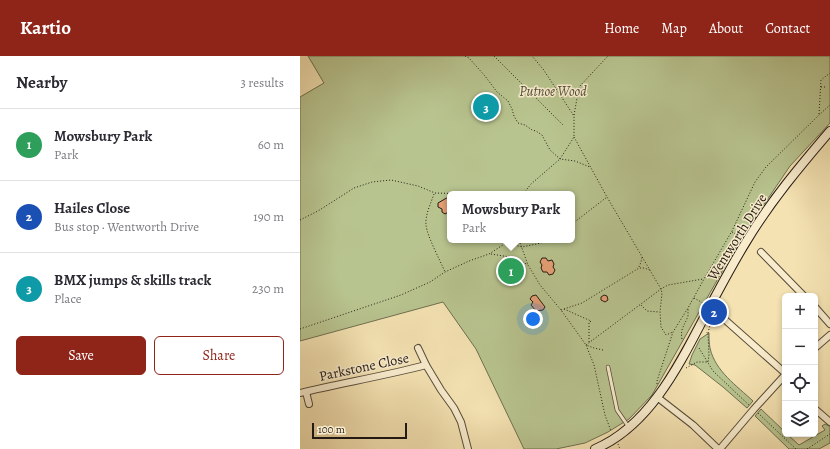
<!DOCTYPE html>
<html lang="en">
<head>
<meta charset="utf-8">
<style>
  body { margin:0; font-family:Alegreya,serif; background:#f2f2f3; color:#2b2b33 }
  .controls { position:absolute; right:12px; bottom:12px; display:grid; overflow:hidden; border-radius:6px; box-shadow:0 2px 6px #0003 }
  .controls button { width:36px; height:36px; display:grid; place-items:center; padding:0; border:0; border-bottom:1px solid #e1e1e2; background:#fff; color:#2b2b33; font:20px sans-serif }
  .scale { position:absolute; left:12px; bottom:10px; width:95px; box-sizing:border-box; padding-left:4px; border:2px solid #241a13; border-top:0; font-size:11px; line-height:14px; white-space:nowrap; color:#241a13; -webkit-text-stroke:3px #f8eccd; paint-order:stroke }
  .you { position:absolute; left:233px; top:263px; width:14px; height:14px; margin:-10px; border:3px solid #fff; border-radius:50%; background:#1a73e8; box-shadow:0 0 0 6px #1a73e833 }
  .badge { display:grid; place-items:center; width:26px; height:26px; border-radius:50%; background:#8f2418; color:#fff; font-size:13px; font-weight:700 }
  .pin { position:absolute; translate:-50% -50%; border:2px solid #fff; box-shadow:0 1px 4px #0006 }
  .popup { position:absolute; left:147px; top:135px; width:128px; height:52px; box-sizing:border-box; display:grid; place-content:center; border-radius:6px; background:#fff; filter:drop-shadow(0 1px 3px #0005); font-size:13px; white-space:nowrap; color:#7c7c81 }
  .popup b { font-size:15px; color:#2b2b33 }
  .popup::after { content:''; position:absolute; left:50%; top:100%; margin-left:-8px; border:8px solid transparent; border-top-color:#fff }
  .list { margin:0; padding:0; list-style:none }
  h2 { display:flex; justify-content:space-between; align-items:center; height:52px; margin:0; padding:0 16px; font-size:17px }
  h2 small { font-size:13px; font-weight:400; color:#7c7c81 }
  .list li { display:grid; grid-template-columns:26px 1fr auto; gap:12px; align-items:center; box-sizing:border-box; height:72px; padding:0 16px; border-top:1px solid #e1e1e2 }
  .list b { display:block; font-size:15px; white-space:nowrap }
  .list p { margin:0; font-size:13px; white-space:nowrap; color:#7c7c81 }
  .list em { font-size:13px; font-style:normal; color:#7c7c81 }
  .actions { display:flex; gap:8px; padding:12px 16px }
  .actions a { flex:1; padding:9px 0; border:1px solid #8f2418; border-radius:6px; text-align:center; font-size:14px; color:#8f2418 }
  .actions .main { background:#8f2418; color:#fff }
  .icon { flex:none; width:22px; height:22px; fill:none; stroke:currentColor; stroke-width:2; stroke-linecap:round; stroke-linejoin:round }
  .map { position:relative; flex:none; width:530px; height:393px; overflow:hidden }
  header { display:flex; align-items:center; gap:24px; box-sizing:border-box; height:56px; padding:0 20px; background:#8f2418; color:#fff }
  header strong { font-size:19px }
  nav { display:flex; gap:22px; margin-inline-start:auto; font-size:14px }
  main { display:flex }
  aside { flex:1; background:#fff }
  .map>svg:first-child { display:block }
  .green { fill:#b8c48f; stroke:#6e6f51; fill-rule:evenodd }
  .building { fill:#e6a075; stroke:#241a13 }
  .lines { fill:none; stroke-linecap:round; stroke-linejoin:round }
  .lane-casing { stroke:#584c3b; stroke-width:4.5 }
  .street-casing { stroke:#584c3b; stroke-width:8 }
  .secondary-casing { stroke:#241a13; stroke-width:10 }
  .path { stroke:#241a13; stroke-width:1; stroke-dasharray:1 2; stroke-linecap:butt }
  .lane { stroke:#f8eccd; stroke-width:3 }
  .street { stroke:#f8eccd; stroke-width:6 }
  .secondary { stroke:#f8eccd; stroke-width:8 }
  .labels { text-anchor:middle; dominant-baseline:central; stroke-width:3; stroke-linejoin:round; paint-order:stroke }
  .park-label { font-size:14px; font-style:italic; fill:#504d38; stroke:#f8eccd }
  .street-label { font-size:14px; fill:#241a13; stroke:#f8eccd }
</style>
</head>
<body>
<header>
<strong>Kartio</strong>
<nav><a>Home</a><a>Map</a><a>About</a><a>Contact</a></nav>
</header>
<main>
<aside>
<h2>Nearby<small>3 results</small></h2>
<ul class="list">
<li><span class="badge" style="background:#2e9e5b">1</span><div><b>Mowsbury Park</b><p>Park</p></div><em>60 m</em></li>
<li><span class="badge" style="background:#1a4fb4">2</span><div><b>Hailes Close</b><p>Bus stop · Wentworth Drive</p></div><em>190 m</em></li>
<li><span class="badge" style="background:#0f9aa8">3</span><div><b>BMX jumps &amp; skills track</b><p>Place</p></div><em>230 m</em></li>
</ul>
<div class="actions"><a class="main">Save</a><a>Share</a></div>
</aside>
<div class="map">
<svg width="530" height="393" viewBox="0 0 530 393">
  <rect width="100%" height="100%" fill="#f4e2b2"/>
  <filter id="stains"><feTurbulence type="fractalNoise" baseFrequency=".005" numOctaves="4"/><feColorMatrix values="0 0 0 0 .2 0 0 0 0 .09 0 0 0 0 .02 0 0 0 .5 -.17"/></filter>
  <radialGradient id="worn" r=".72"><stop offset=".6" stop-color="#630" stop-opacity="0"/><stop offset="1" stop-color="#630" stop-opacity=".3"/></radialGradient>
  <g class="green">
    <path d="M8,0H530V67L490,110L440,184L352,339L329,363L308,376L285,387L256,393H224L176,293L143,246L0,285V41L24,27ZM150,138H272V184H150Z"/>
    <path d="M409,277C409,282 409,287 410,292C415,315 437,330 453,345L447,352L423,331L395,309L389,308L392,299L400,283Z"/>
    <polygon points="461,353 485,376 485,378 487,378 499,389 525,374 522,370 525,368 529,370 530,369 530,387 519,393 489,393 455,360"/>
  </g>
  <g class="building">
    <polygon points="150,140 150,155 145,158 142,156 142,153 138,151 138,147"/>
    <polygon points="242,202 246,202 248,205 252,204 254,208 253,211 255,214 253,218 249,219 247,216 243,216 241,212 242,209 240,206"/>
    <polygon points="236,239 245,251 243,254 236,255 231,249 233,246 230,243 232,240"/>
    <polygon points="304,239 307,240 308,244 305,246 301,244 301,241"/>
  </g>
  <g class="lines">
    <defs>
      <polyline id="lane" points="308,311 317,354 328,370"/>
      <g id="street">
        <polyline points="461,196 504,240"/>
        <polyline points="515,251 530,268"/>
        <polyline points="423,262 485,317"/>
        <polyline points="118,292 126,309"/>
        <polyline points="515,292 530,279"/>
        <polyline points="6,336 9,348"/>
        <path d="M0,337C42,327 84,320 126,309L141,334L154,352L161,366L168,393"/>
        <polyline points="357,341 393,369 418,393"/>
        <polyline points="515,353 530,366"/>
        <polyline points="420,393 454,353 485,319"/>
      </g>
      <path id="secondary" d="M295,393C352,369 382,303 409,252C421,230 433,207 446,186C470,146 500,110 530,75"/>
    </defs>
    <use href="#lane" class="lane-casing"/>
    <use href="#street" class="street-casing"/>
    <use href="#secondary" class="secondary-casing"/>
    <g class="path">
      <polyline points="165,0 169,2 185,20 197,36 208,45 212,53 214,60 218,67 225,69 232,74 236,75 242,79 250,94 260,103 275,105 290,111"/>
      <polyline points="194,0 263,69"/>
      <polyline points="521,31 525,31"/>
      <polyline points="519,58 521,24 530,17"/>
      <polyline points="274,59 279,31 308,0"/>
      <polyline points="274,81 307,141 361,233 362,237 360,256 361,271 366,279 373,276"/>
      <path d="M134,138C131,147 125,159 126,169C127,180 140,204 145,216"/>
      <polyline points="217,138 224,137 231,128 260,103 274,81 274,60 243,13 232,0"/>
      <polyline points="0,164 18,155 54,132 72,126 91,124 118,130 135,137 172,138"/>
      <polyline points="272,168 307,141"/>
      <polyline points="432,176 440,181"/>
      <polyline points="219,184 228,209 240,229 261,254 286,289 294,309 305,359 311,375"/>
      <polyline points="206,187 222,191 241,187 246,184"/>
      <polyline points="191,198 216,202 228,209"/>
      <polyline points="339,211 341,206 342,201"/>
      <polyline points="394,242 403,247"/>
      <polyline points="341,249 347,255 359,256"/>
      <polyline points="264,253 291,265"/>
      <polyline points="261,254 282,247 339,212 344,212 350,214"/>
      <polyline points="0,273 101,239 130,226 145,216 169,205 189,198 206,187 209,184"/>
      <polyline points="408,277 411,265 418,254"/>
      <path d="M382,283C380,272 385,269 388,260C388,258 388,256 388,253"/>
      <polyline points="289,286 289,266 292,265"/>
      <polyline points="399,292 413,315 450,350"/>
      <polyline points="303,294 294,292 286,289 361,233 368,229 403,223"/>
      <polyline points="386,312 397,306 408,306 409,299 408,278 406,276"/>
      <polyline points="357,328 357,325 373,276 388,252 404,223 432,175 455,126 466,111 519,59 530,49"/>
      <polyline points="458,357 496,393"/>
      <polyline points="318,388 320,393"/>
      <polyline points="507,393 530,378"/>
    </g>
    <use href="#lane" class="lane"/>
    <use href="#street" class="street"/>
    <use href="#secondary" class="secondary"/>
  </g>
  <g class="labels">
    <g class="park-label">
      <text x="253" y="35">Putnoe Wood</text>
    </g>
    <g class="street-label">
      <text transform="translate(437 181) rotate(-58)">Wentworth Drive</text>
      <text transform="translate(64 311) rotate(-12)">Parkstone Close</text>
    </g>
  </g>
  <rect width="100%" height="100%" filter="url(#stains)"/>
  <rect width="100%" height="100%" fill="url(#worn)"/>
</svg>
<div class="controls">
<button>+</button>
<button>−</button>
<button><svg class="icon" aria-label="locate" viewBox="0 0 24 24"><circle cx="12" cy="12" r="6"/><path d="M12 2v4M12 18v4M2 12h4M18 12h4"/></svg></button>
<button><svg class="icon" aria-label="layers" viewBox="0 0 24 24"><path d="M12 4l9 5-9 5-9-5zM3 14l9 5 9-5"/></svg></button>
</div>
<div class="scale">100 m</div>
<div class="you"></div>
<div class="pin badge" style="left:211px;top:215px;background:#2e9e5b">1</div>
<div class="popup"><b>Mowsbury Park</b>Park</div>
<div class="pin badge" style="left:414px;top:256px;background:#1a4fb4">2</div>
<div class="pin badge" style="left:186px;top:51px;background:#0f9aa8">3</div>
</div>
</main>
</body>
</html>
